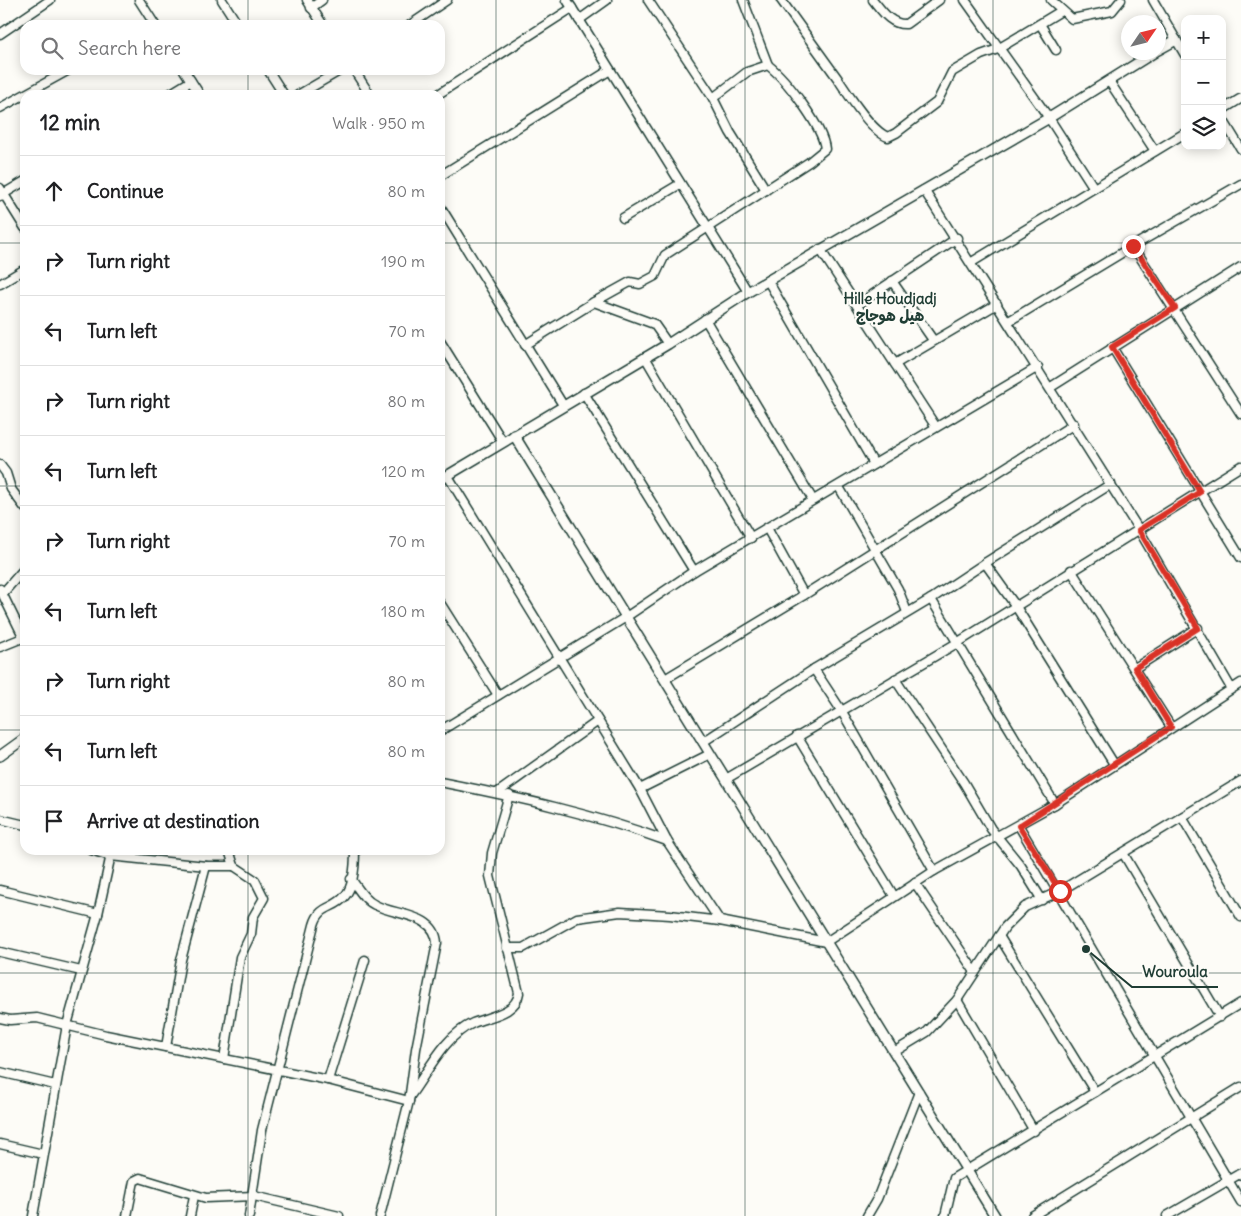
<!DOCTYPE html>
<html lang="en">
<head>
<meta charset="utf-8">
<style>
  body { margin:0; font-family:Delius,"Playpen Sans Arabic",sans-serif; background:#f6f6f6; color:#202124 }
  .controls { position:absolute; right:15px; top:15px; display:grid; overflow:hidden; border-radius:10px; box-shadow:0 2px 12px #0003 }
  .controls button { width:45px; height:45px; display:grid; place-items:center; padding:0; border:0; border-bottom:1px solid #e0e0e0; background:#fff; color:#202124; font:25px sans-serif }
  .compass { position:absolute; left:1121px; top:15px; width:45px; height:45px; border-radius:50%; background:#fff; box-shadow:0 2px 12px #0003; rotate:55deg }
  .stop { position:absolute; width:15px; height:15px; margin:-11px; border:4px solid #d93025; border-radius:50%; background:#fff }
  .stop.end { background:#d93025; border-color:#fff; box-shadow:0 1px 5px #0008 }
  .list { margin:0; padding:0; list-style:none }
  h2 { display:flex; justify-content:space-between; align-items:center; height:65px; margin:0; padding:0 20px; font-size:21px }
  h2 small { font-size:16px; font-weight:400; color:#757577 }
  .list li { display:grid; grid-template-columns:32px 1fr auto; gap:15px; align-items:center; box-sizing:border-box; height:70px; padding:0 20px; border-top:1px solid #e0e0e0 }
  .list b { display:block; font-size:19px; white-space:nowrap }
  .list em { font-size:16px; font-style:normal; color:#757577 }
  .icon { flex:none; width:28px; height:28px; fill:none; stroke:currentColor; stroke-width:2; stroke-linecap:round; stroke-linejoin:round }
  .map { position:relative; flex:none; width:1241px; height:1216px; overflow:hidden }
  .search { position:absolute; background:#fff; box-shadow:0 2px 12px #0003; left:20px; top:20px; width:425px; height:55px; display:flex; align-items:center; gap:12px; box-sizing:border-box; padding:0 18px; border-radius:15px; color:#757577; font-size:19px }
  .panel { position:absolute; background:#fff; box-shadow:0 2px 12px #0003; left:20px; top:90px; width:425px; height:765px; border-radius:15px }
  .map>svg:first-child { display:block }
  .lines { fill:none; stroke-linecap:round; stroke-linejoin:round }
  .minor-casing { stroke:#1f3d34; stroke-width:11 }
  .tertiary-casing { stroke:#1f3d34; stroke-width:12 }
  .minor { stroke:#fdfcf7; stroke-width:8 }
  .tertiary { stroke:#fdfcf7; stroke-width:9 }
  .route { stroke:#d93025; stroke-width:6 }
  .grid { fill:none; stroke:#1f3d34; stroke-width:1; stroke-opacity:0.55 }
  .labels { text-anchor:middle; dominant-baseline:central; stroke-width:4.5; stroke-linejoin:round; paint-order:stroke }
  .neighbourhood-label { font-size:15px; font-weight:bold; fill:#1f3d34; stroke:#fdfcf7 }
  .leader { fill:none; stroke:#1f3d34; stroke-width:2 }
  .callout-dot { fill:#1f3d34; stroke:#fdfcf7; stroke-width:2 }
  .callout-label { font-size:15px; text-anchor:middle; font-weight:bold; fill:#1f3d34; stroke:#fdfcf7; stroke-width:4.5; stroke-linejoin:round; paint-order:stroke }
</style>
</head>
<body>
<div class="map">
<svg width="1241" height="1216" viewBox="0 0 1241 1216">
  <rect width="100%" height="100%" fill="#fdfcf7"/>
  <filter id="ink" filterUnits="userSpaceOnUse"><feTurbulence type="fractalNoise" baseFrequency=".02" numOctaves="2"/><feDisplacementMap in="SourceGraphic" scale="10" xChannelSelector="R" yChannelSelector="G"/><feConvolveMatrix kernelMatrix="1 2 1 2 8 2 1 2 1" color-interpolation-filters="sRGB"/></filter>
  <g filter="url(#ink)">
    <g class="lines">
      <defs>
        <g id="minor">
          <polyline points="139,0 155,25"/>
          <polyline points="222,0 238,25"/>
          <polyline points="307,0 323,25"/>
          <polyline points="567,0 748,292"/>
          <polyline points="648,0 713,98 730,132 766,190"/>
          <polyline points="743,0 768,65"/>
          <path d="M781,0C800,26 819,53 838,79C848,94 871,131 888,137L896,133L937,102L952,72L981,55L998,49L1061,11"/>
          <path d="M873,0C882,11 891,25 906,24L939,0"/>
          <polyline points="965,0 1049,118 1094,188"/>
          <polyline points="1051,0 1072,19 1112,11 1121,0"/>
          <polyline points="1153,0 1185,55"/>
          <polyline points="311,8 322,0"/>
          <polyline points="579,20 607,0"/>
          <polyline points="1040,24 1056,50"/>
          <polyline points="410,25 447,0"/>
          <polyline points="0,34 50,0"/>
          <polyline points="184,70 200,95"/>
          <polyline points="268,70 284,95"/>
          <polyline points="354,70 370,95"/>
          <polyline points="1109,81 1155,151"/>
          <polyline points="168,95 191,81"/>
          <polyline points="298,95 341,70"/>
          <polyline points="437,95 572,8"/>
          <polyline points="0,108 69,70"/>
          <polyline points="1222,110 1240,99"/>
          <polyline points="1222,118 1241,149"/>
          <polyline points="440,176 610,70"/>
          <polyline points="0,188 25,228"/>
          <polyline points="924,190 1139,530 1231,688"/>
          <polyline points="0,196 25,181"/>
          <polyline points="440,206 563,405"/>
          <polyline points="623,218 680,184"/>
          <polyline points="1133,246 1241,414"/>
          <polyline points="820,249 936,427"/>
          <polyline points="972,262 1185,133"/>
          <polyline points="768,281 874,464"/>
          <polyline points="892,281 933,340"/>
          <polyline points="0,284 25,269"/>
          <path d="M594,302L630,282L640,284L655,276L665,255L809,162L825,149C823,127 786,79 768,65L747,72L713,98"/>
          <polyline points="857,305 957,238"/>
          <polyline points="705,319 813,500"/>
          <polyline points="1009,321 1133,246 1241,184"/>
          <polyline points="440,341 503,442"/>
          <polyline points="525,345 594,302 654,324 668,344"/>
          <polyline points="1112,347 1241,558"/>
          <polyline points="645,357 751,538"/>
          <polyline points="895,364 997,304"/>
          <polyline points="1051,387 1241,267"/>
          <polyline points="584,393 694,571"/>
          <polyline points="0,465 6,473 11,489 25,508"/>
          <polyline points="448,476 640,789 667,841 720,921 826,942 934,871 1055,804 1241,683"/>
          <polyline points="839,487 898,589 907,612"/>
          <polyline points="767,528 804,595"/>
          <polyline points="985,563 1015,605 1114,764"/>
          <polyline points="1071,570 1171,727"/>
          <polyline points="0,589 25,640"/>
          <polyline points="3,593 25,568"/>
          <polyline points="931,599 1055,804"/>
          <polyline points="440,603 498,695"/>
          <polyline points="0,647 25,637"/>
          <polyline points="1135,668 1198,628"/>
          <polyline points="814,669 841,710 934,871"/>
          <polyline points="665,679 804,595 1074,424"/>
          <polyline points="895,679 964,783 991,829 1021,866 1042,900"/>
          <polyline points="440,731 626,617 694,571 1038,367"/>
          <polyline points="797,736 894,896"/>
          <polyline points="703,742 814,669 931,599 985,563 1111,484"/>
          <polyline points="726,779 957,643 1241,466"/>
          <path d="M440,782C517,797 593,814 667,841"/>
          <polyline points="640,789 710,754"/>
          <polyline points="497,793 598,721"/>
          <polyline points="1182,817 1241,917"/>
          <polyline points="0,819 25,825"/>
          <polyline points="1019,826 1241,1202"/>
          <polyline points="91,850 110,856 206,866"/>
          <polyline points="1123,853 1220,1017"/>
          <path d="M351,879C358,888 364,900 375,905C396,916 435,913 437,943L416,1049L409,1101L380,1216"/>
          <polyline points="915,883 975,972"/>
          <polyline points="0,890 98,914"/>
          <polyline points="999,936 1095,1092"/>
          <polyline points="507,948 523,948 577,918 620,912 670,915 720,921"/>
          <polyline points="0,952 81,971"/>
          <polyline points="957,1000 1034,1131"/>
          <polyline points="0,1018 10,1020 37,1018 106,1035 328,1080 409,1101"/>
          <polyline points="166,1047 181,960 206,866 234,866"/>
          <polyline points="894,1052 927,1032 957,1000 1005,927 1025,907 1060,891 1241,781"/>
          <polyline points="224,1059 240,957 251,934 253,917 264,898 255,880 234,866 229,850"/>
          <polyline points="0,1072 55,1085"/>
          <polyline points="328,1080 365,960"/>
          <path d="M410,1096C428,1072 444,1036 473,1023C489,1016 516,1014 519,993L490,876L492,853L509,795"/>
          <polyline points="0,1144 43,1154"/>
          <polyline points="33,1216 67,1025 98,914 112,850"/>
          <polyline points="127,1216 134,1181 140,1178 206,1198 254,1196 339,1216"/>
          <polyline points="190,1216 194,1196"/>
          <path d="M249,1216L262,1130L314,925C320,904 334,910 345,896C354,886 355,863 355,850"/>
          <polyline points="867,1216 877,1199 919,1092"/>
          <polyline points="945,1216 954,1178 1241,1003"/>
          <polyline points="1032,1216 1241,1087"/>
          <polyline points="1167,1216 1241,1173"/>
        </g>
        <g id="tertiary">
          <polyline points="1158,50 1176,40"/>
          <polyline points="514,435 995,1216"/>
          <polyline points="440,480 668,344 748,292 1049,118 1155,52"/>
          <polyline points="0,756 25,738"/>
        </g>
      </defs>
      <use href="#minor" class="minor-casing"/>
      <use href="#tertiary" class="tertiary-casing"/>
      <use href="#minor" class="minor"/>
      <use href="#tertiary" class="tertiary"/>
    </g>
  </g>
  <g class="lines" filter="url(#ink)">
    <polyline class="route" points="1060,891 1019,826 1171,727 1135,668 1198,628 1139,530 1200,492 1112,347 1175,308 1133,246"/>
  </g>
  <path class="grid" d="M248,0V25M496,0V1216M745,0V1216M993,0V1216M248,70V95M0,243H25M440,243H1241M0,486H25M440,486H1241M0,730H25M440,730H1241M248,850V1216M0,973H1241"/>
  <g class="labels">
    <g class="neighbourhood-label">
      <text x="890" y="298">Hille Houdjadj<tspan x="890" dy="17">هيل هوجاج</tspan></text>
    </g>
  </g>
  <path class="leader" d="M1086 949L1132 987H1218"/>
  <circle class="callout-dot" cx="1086" cy="949" r="5"/>
  <g class="callout-label">
    <text x="1175" y="977">Wouroula</text>
  </g>
</svg>
<div class="controls">
<button>+</button>
<button>−</button>
<button><svg class="icon" aria-label="layers" viewBox="0 0 24 24"><path d="M12 4l9 5-9 5-9-5zM3 14l9 5 9-5"/></svg></button>
</div>
<svg class="compass" viewBox="-18 -18 36 36"><path d="M0-13l5 13h-10z" fill="#e53935"/><path d="M0 13l5-13h-10z" fill="#757577"/></svg>
<div class="stop" style="left:1060px;top:891px"></div>
<div class="stop end" style="left:1133px;top:246px"></div>
<div class="search"><svg class="icon" aria-label="search" viewBox="0 0 24 24"><circle cx="10" cy="10" r="6"/><path d="M15 15l6 6"/></svg>Search here</div>
<section class="panel">
<h2>12 min<small>Walk · 950 m</small></h2>
<ul class="list">
<li><svg class="icon" aria-label="ahead" viewBox="0 0 24 24"><path d="M12 20V5M6 11l6-6 6 6"/></svg><div><b>Continue</b></div><em>80 m</em></li>
<li><svg class="icon" aria-label="right" viewBox="0 0 24 24"><path d="M7 20v-9h11M14 6l5 5-5 5"/></svg><div><b>Turn right</b></div><em>190 m</em></li>
<li><svg class="icon" aria-label="left" viewBox="0 0 24 24"><path d="M17 20v-9H6M10 6l-5 5 5 5"/></svg><div><b>Turn left</b></div><em>70 m</em></li>
<li><svg class="icon" aria-label="right" viewBox="0 0 24 24"><path d="M7 20v-9h11M14 6l5 5-5 5"/></svg><div><b>Turn right</b></div><em>80 m</em></li>
<li><svg class="icon" aria-label="left" viewBox="0 0 24 24"><path d="M17 20v-9H6M10 6l-5 5 5 5"/></svg><div><b>Turn left</b></div><em>120 m</em></li>
<li><svg class="icon" aria-label="right" viewBox="0 0 24 24"><path d="M7 20v-9h11M14 6l5 5-5 5"/></svg><div><b>Turn right</b></div><em>70 m</em></li>
<li><svg class="icon" aria-label="left" viewBox="0 0 24 24"><path d="M17 20v-9H6M10 6l-5 5 5 5"/></svg><div><b>Turn left</b></div><em>180 m</em></li>
<li><svg class="icon" aria-label="right" viewBox="0 0 24 24"><path d="M7 20v-9h11M14 6l5 5-5 5"/></svg><div><b>Turn right</b></div><em>80 m</em></li>
<li><svg class="icon" aria-label="left" viewBox="0 0 24 24"><path d="M17 20v-9H6M10 6l-5 5 5 5"/></svg><div><b>Turn left</b></div><em>80 m</em></li>
<li><svg class="icon" aria-label="arrive" viewBox="0 0 24 24"><path d="M6 21V4h12l-3 4 3 4H6"/></svg><div><b>Arrive at destination</b></div></li>
</ul>
</section>
</div>
</body>
</html>
